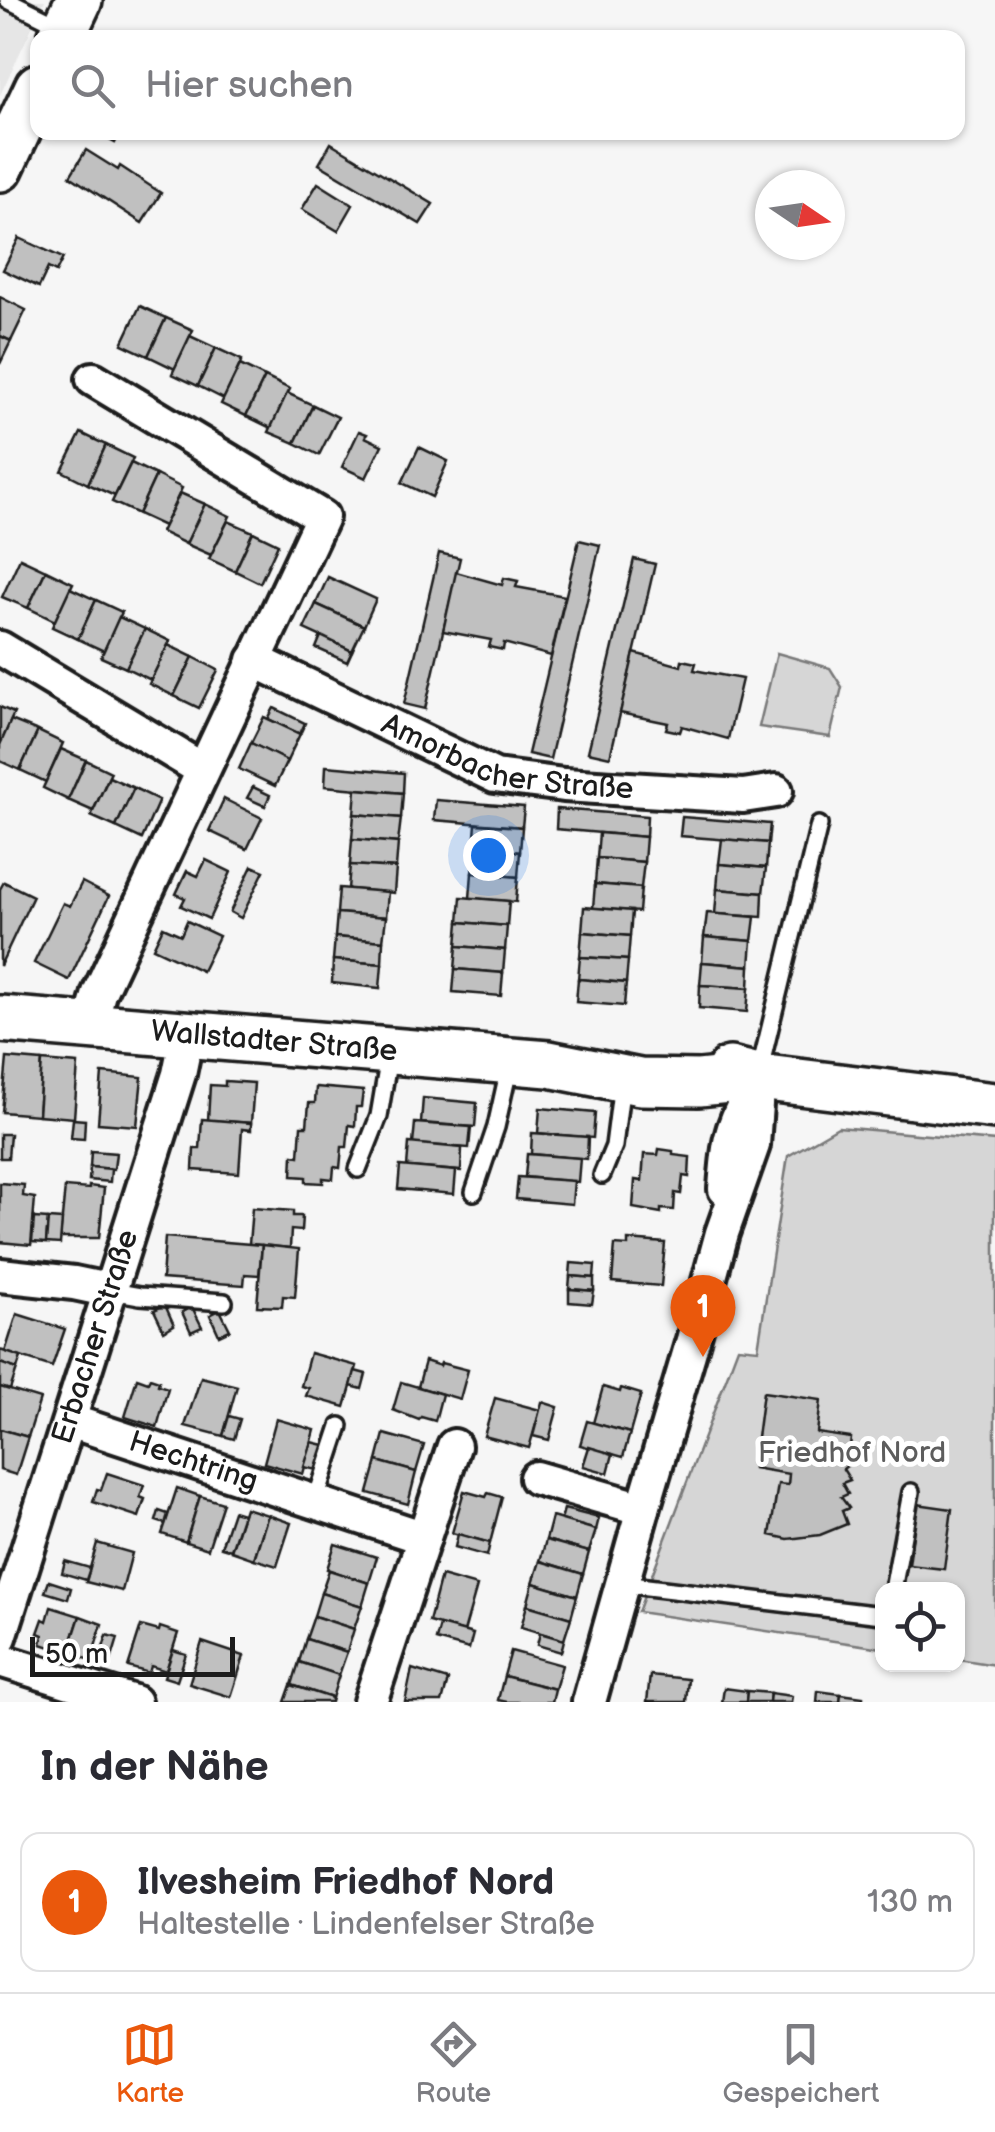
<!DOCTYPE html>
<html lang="de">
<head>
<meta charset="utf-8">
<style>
  body { margin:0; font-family:"Balsamiq Sans",sans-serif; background:#f2f2f3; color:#2b2b33 }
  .controls { position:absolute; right:30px; bottom:30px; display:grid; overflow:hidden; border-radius:20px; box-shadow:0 2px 8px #0004 }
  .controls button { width:90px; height:90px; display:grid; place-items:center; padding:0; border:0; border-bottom:2px solid #e1e1e2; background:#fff; color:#2b2b33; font:50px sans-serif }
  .compass { position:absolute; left:755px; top:170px; width:90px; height:90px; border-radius:50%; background:#fff; box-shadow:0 2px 8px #0004; rotate:103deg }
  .scale { position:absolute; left:30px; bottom:25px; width:205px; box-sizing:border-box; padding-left:10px; border:5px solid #1c1c1c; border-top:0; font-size:28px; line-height:35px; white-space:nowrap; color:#1c1c1c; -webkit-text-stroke:8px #fff; paint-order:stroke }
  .you { position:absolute; left:488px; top:855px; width:35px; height:35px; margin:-25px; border:8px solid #fff; border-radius:50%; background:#1a73e8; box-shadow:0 0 0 15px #1a73e833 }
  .badge { display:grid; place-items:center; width:65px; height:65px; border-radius:50%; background:#ea580c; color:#fff; font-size:32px; font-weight:700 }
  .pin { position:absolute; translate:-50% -82px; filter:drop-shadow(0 2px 5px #0008) }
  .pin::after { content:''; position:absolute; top:52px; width:35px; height:30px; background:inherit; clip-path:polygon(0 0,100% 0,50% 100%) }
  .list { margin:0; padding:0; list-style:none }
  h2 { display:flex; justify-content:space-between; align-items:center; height:130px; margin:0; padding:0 40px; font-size:42px }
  h2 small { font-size:32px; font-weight:400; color:#7c7c81 }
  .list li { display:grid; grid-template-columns:65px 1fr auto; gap:30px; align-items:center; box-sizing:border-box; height:140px; margin:0 20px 20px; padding:0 20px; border:2px solid #e1e1e2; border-radius:20px }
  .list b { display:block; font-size:38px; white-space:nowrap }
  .list p { margin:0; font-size:32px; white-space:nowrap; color:#7c7c81 }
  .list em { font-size:32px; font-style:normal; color:#7c7c81 }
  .icon { flex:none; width:55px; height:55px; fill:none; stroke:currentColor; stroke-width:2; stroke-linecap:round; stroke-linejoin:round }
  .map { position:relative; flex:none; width:995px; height:1702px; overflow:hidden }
  .search { position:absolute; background:#fff; box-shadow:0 2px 8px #0004; left:30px; right:30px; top:30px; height:110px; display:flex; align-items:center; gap:25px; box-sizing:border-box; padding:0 35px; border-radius:20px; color:#7c7c81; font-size:38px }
  .sheet { height:290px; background:#fff }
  nav { display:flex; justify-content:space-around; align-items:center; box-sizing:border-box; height:140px; border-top:2px solid #e1e1e2; background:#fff; font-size:28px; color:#7c7c81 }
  nav a { display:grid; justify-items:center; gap:5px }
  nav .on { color:#ea580c }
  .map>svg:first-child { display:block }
  .built { fill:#e6e6e6 }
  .green { fill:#d6d6d6; stroke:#797979; stroke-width:2.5 }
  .building { fill:#c0c0c0; stroke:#1c1c1c; stroke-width:2.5 }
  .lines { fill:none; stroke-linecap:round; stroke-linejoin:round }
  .lane-casing { stroke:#1c1c1c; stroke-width:22 }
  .street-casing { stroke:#1c1c1c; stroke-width:40 }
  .secondary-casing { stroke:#1c1c1c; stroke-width:52 }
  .lane { stroke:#fff; stroke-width:15 }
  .street { stroke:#fff; stroke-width:32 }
  .secondary { stroke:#fff; stroke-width:45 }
  .labels { text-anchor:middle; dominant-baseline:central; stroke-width:10; stroke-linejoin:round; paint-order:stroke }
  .street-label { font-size:30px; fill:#1c1c1c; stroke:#fff }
  .park-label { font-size:30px; fill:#5d5d5d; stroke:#fff }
</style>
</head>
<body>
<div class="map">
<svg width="995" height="1702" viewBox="0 0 995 1702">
  <rect width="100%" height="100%" fill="#f6f6f6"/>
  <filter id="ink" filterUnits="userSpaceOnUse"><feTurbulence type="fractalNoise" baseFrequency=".01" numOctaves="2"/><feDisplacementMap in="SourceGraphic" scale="20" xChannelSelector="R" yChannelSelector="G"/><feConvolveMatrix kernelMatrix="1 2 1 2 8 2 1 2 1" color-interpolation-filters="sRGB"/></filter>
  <g filter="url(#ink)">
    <polygon class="built" points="0,0 45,0 0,95"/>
    <g class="green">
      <polygon points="777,653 830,668 842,687 830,737 759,727"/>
      <polygon points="838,1127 995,1141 995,1665 958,1659 958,1590 882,1590 882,1648 638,1612 738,1347 758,1349 788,1156"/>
    </g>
    <g class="building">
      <polygon points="94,132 120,132 115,143"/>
      <polygon points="331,143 433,204 420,224 319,164"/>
      <polygon points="86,150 118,170 120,166 161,193 142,223 70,176"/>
      <polygon points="318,183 353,205 338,231 302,209"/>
      <polygon points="19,238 63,258 56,272 48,268 39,287 3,270"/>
      <polygon points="0,297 26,310 11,341 0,336"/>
      <polygon points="140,306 166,318 148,356 122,344"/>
      <polygon points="166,318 193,330 175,369 148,356"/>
      <polygon points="0,336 11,341 0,364"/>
      <polygon points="190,336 216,348 198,386 172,374"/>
      <polygon points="216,348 242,360 224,399 198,386"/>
      <polygon points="240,365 265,377 246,416 221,404"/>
      <polygon points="265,377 290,389 271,428 246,416"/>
      <polygon points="287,393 313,405 295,443 269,432"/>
      <polygon points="313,405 338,417 319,455 295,443"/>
      <polygon points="359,431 367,434 365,437 382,445 366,478 342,467"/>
      <polygon points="81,433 106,445 88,484 62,471"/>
      <polygon points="106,445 133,458 115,496 88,484"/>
      <polygon points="419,447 448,461 432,497 402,483"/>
      <polygon points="131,463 156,475 138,514 112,502"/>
      <polygon points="156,475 182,488 164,526 138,514"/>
      <polygon points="180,493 205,504 186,544 161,532"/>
      <polygon points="205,504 230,516 211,555 186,544"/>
      <polygon points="228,521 253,532 235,571 209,559"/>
      <polygon points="253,532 278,544 260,583 235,571"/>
      <polygon points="579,540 600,545 550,759 528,754"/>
      <polygon points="439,553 460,558 425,709 404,704"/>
      <polygon points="20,558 46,570 28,608 2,597"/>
      <polygon points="634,559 655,564 610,757 588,752"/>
      <polygon points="46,570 73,583 55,621 28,608"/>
      <polygon points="456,572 502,585 504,578 518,581 516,587 565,596 551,656 504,643 503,650 489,647 491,640 443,631"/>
      <polygon points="328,577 376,599 364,626 316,604"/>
      <polygon points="70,588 96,600 78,639 52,627"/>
      <polygon points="96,600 122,612 104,651 78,639"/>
      <polygon points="316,604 364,626 352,651 304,629"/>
      <polygon points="119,617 145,629 126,668 101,657"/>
      <polygon points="145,629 170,641 151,680 126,668"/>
      <polygon points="321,636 352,651 347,662 316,648"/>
      <polygon points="168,645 193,657 174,696 149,684"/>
      <polygon points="634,653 681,666 682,660 696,663 694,670 742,679 728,739 682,726 680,732 666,729 668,723 620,713"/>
      <polygon points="193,657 218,670 199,708 174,696"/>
      <polygon points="0,707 14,713 0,745"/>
      <polygon points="274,708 305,723 300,734 268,719"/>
      <polygon points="264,717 300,734 287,761 251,743"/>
      <polygon points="11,720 38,731 20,770 0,761 0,745"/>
      <polygon points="38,731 63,743 46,782 20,770"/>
      <polygon points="251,743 287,761 275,786 239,769"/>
      <polygon points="61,749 86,760 68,800 43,788"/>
      <polygon points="86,760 111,772 93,811 68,800"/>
      <polygon points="326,766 404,773 403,793 325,786"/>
      <polygon points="109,777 134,788 116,827 91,816"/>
      <polygon points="253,787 270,795 265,806 247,798"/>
      <polygon points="134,788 159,800 142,839 116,827"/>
      <polygon points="356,789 403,793 401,818 354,814"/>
      <polygon points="224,799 262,818 247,849 209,831"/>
      <polygon points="436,800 524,807 522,827 434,820"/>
      <polygon points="557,809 647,816 646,837 556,829"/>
      <polygon points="354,814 401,818 398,843 352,839"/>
      <polygon points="682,817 770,824 768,843 680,836"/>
      <polygon points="476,824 522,827 520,852 474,848"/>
      <polygon points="599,833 646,837 644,862 597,858"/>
      <polygon points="352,839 398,843 396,868 350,865"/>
      <polygon points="722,839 768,843 766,868 719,864"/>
      <polygon points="474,848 520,852 518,877 472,873"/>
      <polygon points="597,858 644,862 641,888 595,884"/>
      <polygon points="206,860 231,872 209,919 181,906 185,898 176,894 187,871 198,876"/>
      <polygon points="719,864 766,868 763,893 717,889"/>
      <polygon points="350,865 396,868 394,893 348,889"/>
      <polygon points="252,866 264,871 241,918 230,912"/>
      <polygon points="472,873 518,877 516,902 470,898"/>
      <polygon points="4,882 33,896 0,966 0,889"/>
      <polygon points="82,882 109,896 69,980 34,963 63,903 70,906"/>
      <polygon points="595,884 641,888 639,912 593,908"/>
      <polygon points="339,888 388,892 386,917 337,913"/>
      <polygon points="717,889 763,893 762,917 715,914"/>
      <polygon points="461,897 509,901 507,926 459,922"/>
      <polygon points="584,907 632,911 630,936 582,932"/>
      <polygon points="337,913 386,917 383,941 335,937"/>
      <polygon points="707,913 755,917 752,941 704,937"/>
      <polygon points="187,921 219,936 202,971 153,948 163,927 181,935"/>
      <polygon points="459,922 507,926 505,950 457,946"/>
      <polygon points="582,932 630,936 628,960 580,957"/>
      <polygon points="335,937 383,941 382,964 333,960"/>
      <polygon points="704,937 752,941 750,966 702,962"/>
      <polygon points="457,946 505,950 503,973 455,969"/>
      <polygon points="580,957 628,960 626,983 578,979"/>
      <polygon points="333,960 382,964 380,988 332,983"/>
      <polygon points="702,962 750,966 749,988 700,985"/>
      <polygon points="455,969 503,973 501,996 453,992"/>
      <polygon points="578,979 626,983 624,1006 576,1002"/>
      <polygon points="700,985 749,988 747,1012 699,1008"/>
      <polygon points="7,1058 42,1061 38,1115 2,1112"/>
      <polygon points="42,1061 78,1064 74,1118 38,1115"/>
      <polygon points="102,1073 142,1077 137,1126 98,1123"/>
      <polygon points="225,1081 254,1083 251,1123 208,1120 210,1085 225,1086"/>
      <polygon points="316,1087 363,1091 361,1107 356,1107 355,1126 349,1125 347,1147 342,1147 340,1168 334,1167 333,1179 323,1178 323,1183 306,1182 306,1177 292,1176 293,1155 299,1156 301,1126 307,1126 309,1103 315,1103"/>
      <polygon points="423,1098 477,1103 475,1127 421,1123"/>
      <polygon points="540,1108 595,1113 593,1138 538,1133"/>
      <polygon points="73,1119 85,1120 84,1139 71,1138"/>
      <polygon points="202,1119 251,1123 251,1130 242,1129 239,1173 193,1170 194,1149 200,1149"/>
      <polygon points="415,1123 471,1127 469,1148 413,1144"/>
      <polygon points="532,1133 588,1137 587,1159 531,1154"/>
      <polygon points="0,1134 10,1134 8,1158 0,1158"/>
      <polygon points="409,1143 462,1148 461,1171 407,1167"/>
      <polygon points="659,1149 673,1151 673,1155 690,1157 689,1177 683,1176 681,1194 675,1193 674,1210 661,1209 661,1213 633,1208 635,1180 642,1181 644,1154 658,1155"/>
      <polygon points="91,1151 116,1153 114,1169 90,1167"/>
      <polygon points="527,1154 580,1158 578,1182 525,1177"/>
      <polygon points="400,1166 456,1171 454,1194 398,1189"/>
      <polygon points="90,1167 111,1169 110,1182 89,1180"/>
      <polygon points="518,1177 574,1181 572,1204 516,1199"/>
      <polygon points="0,1183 24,1185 23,1196 35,1198 31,1245 0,1242"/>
      <polygon points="89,1186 104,1188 99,1238 60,1238 65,1187 89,1189"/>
      <polygon points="252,1208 293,1211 293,1216 302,1216 301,1231 291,1230 290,1248 249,1244"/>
      <polygon points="34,1218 48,1219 46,1243 32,1242"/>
      <polygon points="48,1219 62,1220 60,1244 46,1243"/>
      <polygon points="165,1237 262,1245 259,1275 245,1274 244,1285 162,1279"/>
      <polygon points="628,1240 665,1243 661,1286 612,1282 615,1245 628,1246"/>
      <polygon points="262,1245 299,1249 295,1297 283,1296 282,1307 257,1306"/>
      <polygon points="571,1263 595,1265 594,1278 570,1276"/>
      <polygon points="570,1276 594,1278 594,1291 569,1289"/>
      <polygon points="569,1289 594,1291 592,1304 569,1302"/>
      <polygon points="165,1305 174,1325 164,1331 154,1310"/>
      <polygon points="192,1307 202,1327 191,1332 182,1312"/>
      <polygon points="220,1310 230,1330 219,1335 210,1315"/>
      <polygon points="17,1314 65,1329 52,1367 5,1352"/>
      <polygon points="0,1350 21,1357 17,1369 0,1363"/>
      <polygon points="310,1353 357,1366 345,1407 306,1396 309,1388 301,1386"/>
      <polygon points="425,1361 440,1366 441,1363 468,1370 460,1399 418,1387"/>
      <polygon points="0,1363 17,1369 10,1390 0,1387"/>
      <polygon points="355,1371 366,1374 362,1389 351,1386"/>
      <polygon points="201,1377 237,1386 223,1436 185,1426"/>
      <polygon points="137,1378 148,1382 150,1378 159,1381 158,1385 168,1388 157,1427 125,1417"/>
      <polygon points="401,1382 442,1394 435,1421 421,1417 419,1420 393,1410"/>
      <polygon points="0,1387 40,1399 28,1437 0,1429"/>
      <polygon points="603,1387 620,1392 621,1388 641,1394 630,1433 593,1423"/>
      <polygon points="763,1392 821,1400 817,1433 851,1438 848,1465 843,1469 850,1480 842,1483 848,1494 841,1497 849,1508 842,1511 847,1524 820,1535 788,1539 770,1535 778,1484 788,1485 789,1474 753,1468"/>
      <polygon points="495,1398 540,1410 529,1448 484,1436"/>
      <polygon points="542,1402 558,1407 549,1440 533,1436"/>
      <polygon points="229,1416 240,1419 234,1439 223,1436"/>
      <polygon points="276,1419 315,1430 303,1474 264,1463"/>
      <polygon points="587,1421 630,1433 623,1457 580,1445"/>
      <polygon points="0,1429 28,1437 16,1475 0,1470"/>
      <polygon points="384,1434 424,1445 416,1472 377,1461"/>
      <polygon points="312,1442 324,1445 317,1470 304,1467"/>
      <polygon points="589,1447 613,1454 608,1473 583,1466"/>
      <polygon points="377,1461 416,1472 408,1504 368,1493"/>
      <polygon points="107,1473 144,1485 140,1497 145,1499 139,1517 93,1502 97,1489 101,1490"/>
      <polygon points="177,1488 200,1496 186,1542 162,1534"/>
      <polygon points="464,1491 486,1497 488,1493 502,1497 490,1543 452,1533"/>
      <polygon points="200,1496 223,1503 208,1549 186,1542"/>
      <polygon points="917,1504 952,1509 944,1569 909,1565"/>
      <polygon points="245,1508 268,1515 254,1559 231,1551"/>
      <polygon points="564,1509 599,1518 596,1530 561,1520"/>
      <polygon points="159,1511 168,1514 165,1524 156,1521"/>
      <polygon points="233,1511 243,1514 231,1550 221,1547"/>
      <polygon points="268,1515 291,1523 277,1566 254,1559"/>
      <polygon points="552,1517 596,1530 589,1552 546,1540"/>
      <polygon points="458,1534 490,1543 487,1556 455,1547"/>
      <polygon points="546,1540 589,1552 583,1574 540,1561"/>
      <polygon points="97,1543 132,1553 122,1591 86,1582"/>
      <polygon points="335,1544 377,1557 369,1583 327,1569"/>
      <polygon points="65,1561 90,1568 86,1580 62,1573"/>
      <polygon points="540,1561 583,1574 577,1596 533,1583"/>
      <polygon points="329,1570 369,1583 362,1606 321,1593"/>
      <polygon points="441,1576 477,1586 464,1632 429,1622"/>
      <polygon points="49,1581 71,1588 68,1599 45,1592"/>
      <polygon points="533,1583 577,1596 571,1618 527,1605"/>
      <polygon points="321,1593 362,1606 354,1629 314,1616"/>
      <polygon points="527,1605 571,1618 564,1640 521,1627"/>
      <polygon points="51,1607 80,1616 68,1653 41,1644 43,1635 38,1633 43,1619 47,1621"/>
      <polygon points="80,1616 102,1624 91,1660 68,1653"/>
      <polygon points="314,1616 354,1629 347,1652 306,1639"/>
      <polygon points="440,1625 473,1634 469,1649 436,1640"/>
      <polygon points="141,1626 159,1631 160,1627 178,1633 166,1671 151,1666 149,1673 128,1667"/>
      <polygon points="540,1633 564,1640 561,1652 537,1645"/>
      <polygon points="107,1635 118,1638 111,1661 100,1657"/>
      <polygon points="306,1639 347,1652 339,1675 299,1662"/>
      <polygon points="202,1642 244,1656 231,1697 189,1684"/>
      <polygon points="173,1650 186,1654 177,1681 164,1677"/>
      <polygon points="511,1651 562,1665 555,1689 504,1676"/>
      <polygon points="299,1662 339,1675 332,1698 292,1685"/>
      <polygon points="412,1669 448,1680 442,1702 405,1702"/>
      <polygon points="650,1675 688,1679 686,1702 647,1702"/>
      <polygon points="504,1676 555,1689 552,1702 507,1702 498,1700"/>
      <polygon points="291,1685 332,1698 331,1702 285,1702"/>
      <polygon points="724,1688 747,1691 746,1702 722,1702"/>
      <polygon points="747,1691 770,1693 769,1702 746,1702"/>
      <polygon points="818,1691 841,1694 840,1702 817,1702"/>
      <polygon points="770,1693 792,1696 791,1702 769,1702"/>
      <polygon points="841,1694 863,1697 863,1702 840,1702"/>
    </g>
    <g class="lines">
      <defs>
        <g id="lane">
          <polyline points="8,0 62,27"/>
          <polyline points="759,1073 819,825"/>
          <polyline points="358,1169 379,1116 389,1057"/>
          <polyline points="602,1175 614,1146 622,1083"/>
          <polyline points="474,1192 496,1127 510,1064"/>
          <polyline points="112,1291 140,1296 224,1302"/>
          <polyline points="315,1502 340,1426"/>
          <polyline points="622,1584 882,1615"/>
          <polyline points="893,1590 911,1492"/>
        </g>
        <g id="street">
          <polyline points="0,648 203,770"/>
          <path id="s1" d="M254,660L495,776L564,785L743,796L776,791"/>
          <polyline points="90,1026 99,993 322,517 93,379"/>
          <path d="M725,1189C728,1146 729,1131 750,1093"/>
          <polyline points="0,1275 74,1283 112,1291"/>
          <path id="s2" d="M70,1421L424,1538"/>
          <polyline points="536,1478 643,1509"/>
          <path id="s3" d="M0,1637L179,1074L187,1035"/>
          <polyline points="0,1660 134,1702"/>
          <polyline points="370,1702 454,1446"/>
          <polyline points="589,1702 643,1509 693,1340 722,1233 753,1145 758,1077"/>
        </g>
        <g id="secondary">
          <polyline points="61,38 79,0"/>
          <polyline points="0,168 38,87"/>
          <path id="s4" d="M0,1019L549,1064L640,1082L699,1083L758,1077"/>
          <polyline points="730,1070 758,1077 995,1106"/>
        </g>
      </defs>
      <use href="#lane" class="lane-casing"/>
      <use href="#street" class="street-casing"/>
      <use href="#secondary" class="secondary-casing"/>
      <use href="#lane" class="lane"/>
      <use href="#street" class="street"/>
      <use href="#secondary" class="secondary"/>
    </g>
  </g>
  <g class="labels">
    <g class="street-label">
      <text stroke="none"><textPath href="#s1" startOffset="275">Amorbacher Straße</textPath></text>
      <text stroke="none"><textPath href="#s4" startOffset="275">Wallstadter Straße</textPath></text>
      <text stroke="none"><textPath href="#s3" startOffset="315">Erbacher Straße</textPath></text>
      <text stroke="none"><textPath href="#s2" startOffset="130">Hechtring</textPath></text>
    </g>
    <g class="park-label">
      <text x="852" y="1453">Friedhof Nord</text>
    </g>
  </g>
</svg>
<div class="controls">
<button><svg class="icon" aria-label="locate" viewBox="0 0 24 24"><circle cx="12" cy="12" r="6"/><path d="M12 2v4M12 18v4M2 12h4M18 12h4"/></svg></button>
</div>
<svg class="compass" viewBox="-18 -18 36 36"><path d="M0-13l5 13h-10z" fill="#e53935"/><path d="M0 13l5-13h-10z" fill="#7c7c81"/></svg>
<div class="scale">50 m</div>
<div class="you"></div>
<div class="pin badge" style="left:703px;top:1357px">1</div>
<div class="search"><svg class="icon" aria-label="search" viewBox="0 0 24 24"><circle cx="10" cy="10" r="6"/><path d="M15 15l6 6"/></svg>Hier suchen</div>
</div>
<section class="sheet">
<h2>In der Nähe<small></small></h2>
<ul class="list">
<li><span class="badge">1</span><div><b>Ilvesheim Friedhof Nord</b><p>Haltestelle · Lindenfelser Straße</p></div><em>130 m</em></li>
</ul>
</section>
<nav>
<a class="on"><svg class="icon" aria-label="map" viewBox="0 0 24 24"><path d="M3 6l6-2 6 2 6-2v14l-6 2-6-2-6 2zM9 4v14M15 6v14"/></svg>Karte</a>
<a><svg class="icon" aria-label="directions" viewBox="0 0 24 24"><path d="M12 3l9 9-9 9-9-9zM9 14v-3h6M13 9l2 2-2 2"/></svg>Route</a>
<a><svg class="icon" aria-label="saved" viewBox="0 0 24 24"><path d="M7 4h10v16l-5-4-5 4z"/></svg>Gespeichert</a>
</nav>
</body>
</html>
